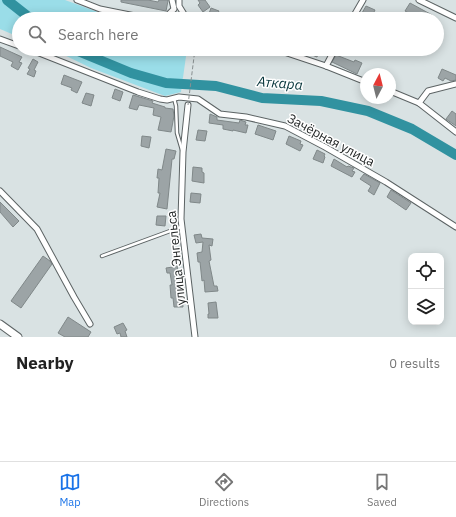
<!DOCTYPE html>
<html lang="en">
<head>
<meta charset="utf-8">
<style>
  body { margin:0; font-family:"IBM Plex Sans",sans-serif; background:#f2f2f2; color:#222 }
  .controls { position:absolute; right:12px; bottom:12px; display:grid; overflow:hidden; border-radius:8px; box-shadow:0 2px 10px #0003 }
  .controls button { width:36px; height:36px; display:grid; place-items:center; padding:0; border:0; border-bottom:1px solid #e0e0e0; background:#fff; color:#222; font:20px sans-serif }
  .compass { position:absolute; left:360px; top:68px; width:36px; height:36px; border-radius:50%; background:#fff; box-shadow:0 2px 10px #0003; rotate:7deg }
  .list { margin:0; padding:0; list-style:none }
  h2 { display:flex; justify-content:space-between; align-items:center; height:52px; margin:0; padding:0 16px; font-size:17px }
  h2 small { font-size:13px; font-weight:400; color:#767676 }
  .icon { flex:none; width:22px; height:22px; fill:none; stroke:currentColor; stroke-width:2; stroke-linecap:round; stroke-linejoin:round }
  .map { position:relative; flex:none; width:456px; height:337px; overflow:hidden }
  .search { position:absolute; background:#fff; box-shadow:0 2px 10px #0003; left:12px; right:12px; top:12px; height:44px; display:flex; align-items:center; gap:10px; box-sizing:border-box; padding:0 14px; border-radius:22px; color:#767676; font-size:15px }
  .sheet { height:124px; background:#fff }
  nav { display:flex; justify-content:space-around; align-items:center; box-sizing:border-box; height:56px; border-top:1px solid #e0e0e0; background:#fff; font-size:11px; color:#767676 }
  nav a { display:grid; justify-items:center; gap:2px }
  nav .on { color:#1a73e8 }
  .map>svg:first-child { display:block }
  .green { fill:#9adde8 }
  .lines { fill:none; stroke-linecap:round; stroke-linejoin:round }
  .river { stroke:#3192a0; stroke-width:10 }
  .building { fill:#9ca4a6; stroke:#808889 }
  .lane-casing { stroke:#5c6364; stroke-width:4.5 }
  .street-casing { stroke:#5c6364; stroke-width:7 }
  .secondary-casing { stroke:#5c6364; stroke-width:9 }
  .lane { stroke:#fff; stroke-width:2.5 }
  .street { stroke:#fff; stroke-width:5 }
  .secondary { stroke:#fff; stroke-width:7 }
  .path-bridge { stroke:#899091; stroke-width:1; stroke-dasharray:4 2; stroke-linecap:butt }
  .labels { text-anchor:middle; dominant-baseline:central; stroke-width:3; stroke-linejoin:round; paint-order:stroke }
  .street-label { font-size:13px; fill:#1f2323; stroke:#fff }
  .water-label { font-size:14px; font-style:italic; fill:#033238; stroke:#fff }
</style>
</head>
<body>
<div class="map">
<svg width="456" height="337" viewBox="0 0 456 337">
  <rect width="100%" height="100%" fill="#d9e2e3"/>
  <g class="green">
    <polygon points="0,0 65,0 106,15 125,19 19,19 19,37 0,29"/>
    <polygon points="52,49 187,49 181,92 165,96 91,68"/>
  </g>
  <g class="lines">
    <g class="river">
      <polyline points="7,0 31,19"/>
      <polyline points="73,49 131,73 166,83 216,86 262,98 321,101 368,111 412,129 456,155"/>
    </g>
  </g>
  <g class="building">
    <polygon points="121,0 148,0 158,2 159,0 168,0 168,1 166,11 121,2"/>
    <polygon points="198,0 205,0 210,7 203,12 198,5 200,3"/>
    <polygon points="410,3 432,15 430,19 425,19 416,14 414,16 405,11"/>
    <polygon points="366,6 375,10 371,18 362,13"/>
    <polygon points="211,8 219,11 217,15 228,19 207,19"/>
    <polygon points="0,47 22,57 19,62 22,63 18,70 11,66 13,62 0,56"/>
    <polygon points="297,49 320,49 317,57"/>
    <polygon points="336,55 354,62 355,60 362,63 357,74 332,62"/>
    <polygon points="33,59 38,62 34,70 36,71 34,77 27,74 30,69 28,68"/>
    <polygon points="442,69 456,75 456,80 451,81 445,78 443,81 438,78"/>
    <polygon points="64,75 82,82 77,93 71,90 72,88 61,84"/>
    <polygon points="115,89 123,92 120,101 112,98"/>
    <polygon points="86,93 94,95 91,106 82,103"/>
    <polygon points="133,95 153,101 152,103 165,107 165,108 173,109 174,116 171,132 158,130 161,117 153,115 154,108 139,105 137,110 129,108"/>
    <polygon points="452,111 456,114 456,126 446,119"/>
    <polygon points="210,114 217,117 217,120 239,123 240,120 246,122 245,125 248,125 246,133 233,130 233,131 223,129 223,125 209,123"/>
    <polygon points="258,125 276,131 273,140 255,134"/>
    <polygon points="198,130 207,131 205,141 196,140"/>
    <polygon points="142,136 151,137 149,148 141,146"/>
    <polygon points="289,136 301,141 300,144 303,145 300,151 286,144"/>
    <polygon points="166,149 176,151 174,159 172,159 167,209 157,207 160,193 158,193 159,178 157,178 158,169 162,170"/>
    <polygon points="317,150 325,154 324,156 325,157 323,163 313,159"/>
    <polygon points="334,159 347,167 348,166 354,168 352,171 355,172 352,177 331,166"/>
    <polygon points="193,167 202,168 202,172 204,173 204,183 192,181"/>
    <polygon points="364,174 380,183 374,195 368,191 371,186 360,179"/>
    <polygon points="391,190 411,203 406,210 387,197"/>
    <polygon points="191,193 201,194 200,203 190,202"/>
    <polygon points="0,202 19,221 13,227 0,212"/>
    <polygon points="157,216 166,216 165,226 156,225"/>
    <polygon points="201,234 202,238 213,239 212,246 209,245 211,260 209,261 214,286 217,286 218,291 205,292 204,280 202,281 200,262 198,262 197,253 202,252 203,242 196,243 194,235"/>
    <polygon points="43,256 50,261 52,264 21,308 11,301"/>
    <polygon points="172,261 177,261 178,279 180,279 182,291 183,307 174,307 173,298 171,298 170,285 172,285 170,273 167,273 166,268 173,267"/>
    <polygon points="216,302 218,318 208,318 208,314 209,314 208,303"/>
    <polygon points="68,317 91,332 88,337 65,337 58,333"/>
    <polygon points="123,323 127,330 125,331 127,337 121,337 120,333 117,334 114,327"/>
  </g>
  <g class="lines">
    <defs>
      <g id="lane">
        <polyline points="174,98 176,106 177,133 182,150"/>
        <polyline points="102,256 181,227"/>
      </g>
      <g id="street">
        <polyline points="77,0 100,9 150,19"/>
        <polyline points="179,0 179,6 187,19"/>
        <polyline points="419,0 456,18"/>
        <polyline points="157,19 167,16 174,9 172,0"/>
        <polyline points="352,19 363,0"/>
        <polyline points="0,39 19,46"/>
        <polyline points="29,49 138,92 160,99 167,100 179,97 198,99 220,114 246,117 285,126 325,147 386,182 456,227"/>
        <polyline points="275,49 326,66 366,82"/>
        <polyline points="326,66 335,49"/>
        <polyline points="390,91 419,103 456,132"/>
        <polyline points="419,103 428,91 456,84"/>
        <polyline points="188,105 183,152 181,219 195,337"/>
        <polyline points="0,191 37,229 74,297 90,324"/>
      </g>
      <polyline id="secondary" points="0,324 18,337"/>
    </defs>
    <use href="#lane" class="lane-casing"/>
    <use href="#street" class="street-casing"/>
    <use href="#secondary" class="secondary-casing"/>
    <use href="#lane" class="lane"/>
    <use href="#street" class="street"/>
    <use href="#secondary" class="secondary"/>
    <polyline class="path-bridge" points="188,105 195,49"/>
  </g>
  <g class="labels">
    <g class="street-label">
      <text transform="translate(331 140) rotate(28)">Зачёрная улица</text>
      <text transform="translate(176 258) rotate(-96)">улица Энгельса</text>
    </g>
    <g class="water-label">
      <text transform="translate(280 83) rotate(5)">Аткара</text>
    </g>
  </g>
</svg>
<div class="controls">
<button><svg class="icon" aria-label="locate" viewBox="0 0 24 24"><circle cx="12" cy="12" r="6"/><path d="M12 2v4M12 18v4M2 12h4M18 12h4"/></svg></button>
<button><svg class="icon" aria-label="layers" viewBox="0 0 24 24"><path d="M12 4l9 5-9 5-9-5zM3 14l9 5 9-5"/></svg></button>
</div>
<svg class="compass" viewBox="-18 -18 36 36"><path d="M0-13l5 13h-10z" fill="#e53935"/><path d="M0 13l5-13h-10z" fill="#767676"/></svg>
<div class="search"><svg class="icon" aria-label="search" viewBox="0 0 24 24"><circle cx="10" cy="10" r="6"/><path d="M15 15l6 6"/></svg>Search here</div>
</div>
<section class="sheet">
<h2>Nearby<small>0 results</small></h2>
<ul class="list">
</ul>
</section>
<nav>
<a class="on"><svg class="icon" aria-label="map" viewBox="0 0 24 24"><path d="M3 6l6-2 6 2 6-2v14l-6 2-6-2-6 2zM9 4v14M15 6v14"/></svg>Map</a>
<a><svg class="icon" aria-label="directions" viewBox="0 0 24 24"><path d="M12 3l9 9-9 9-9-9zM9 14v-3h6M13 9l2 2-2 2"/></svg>Directions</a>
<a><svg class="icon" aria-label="saved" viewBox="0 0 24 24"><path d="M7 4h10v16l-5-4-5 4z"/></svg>Saved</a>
</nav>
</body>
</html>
